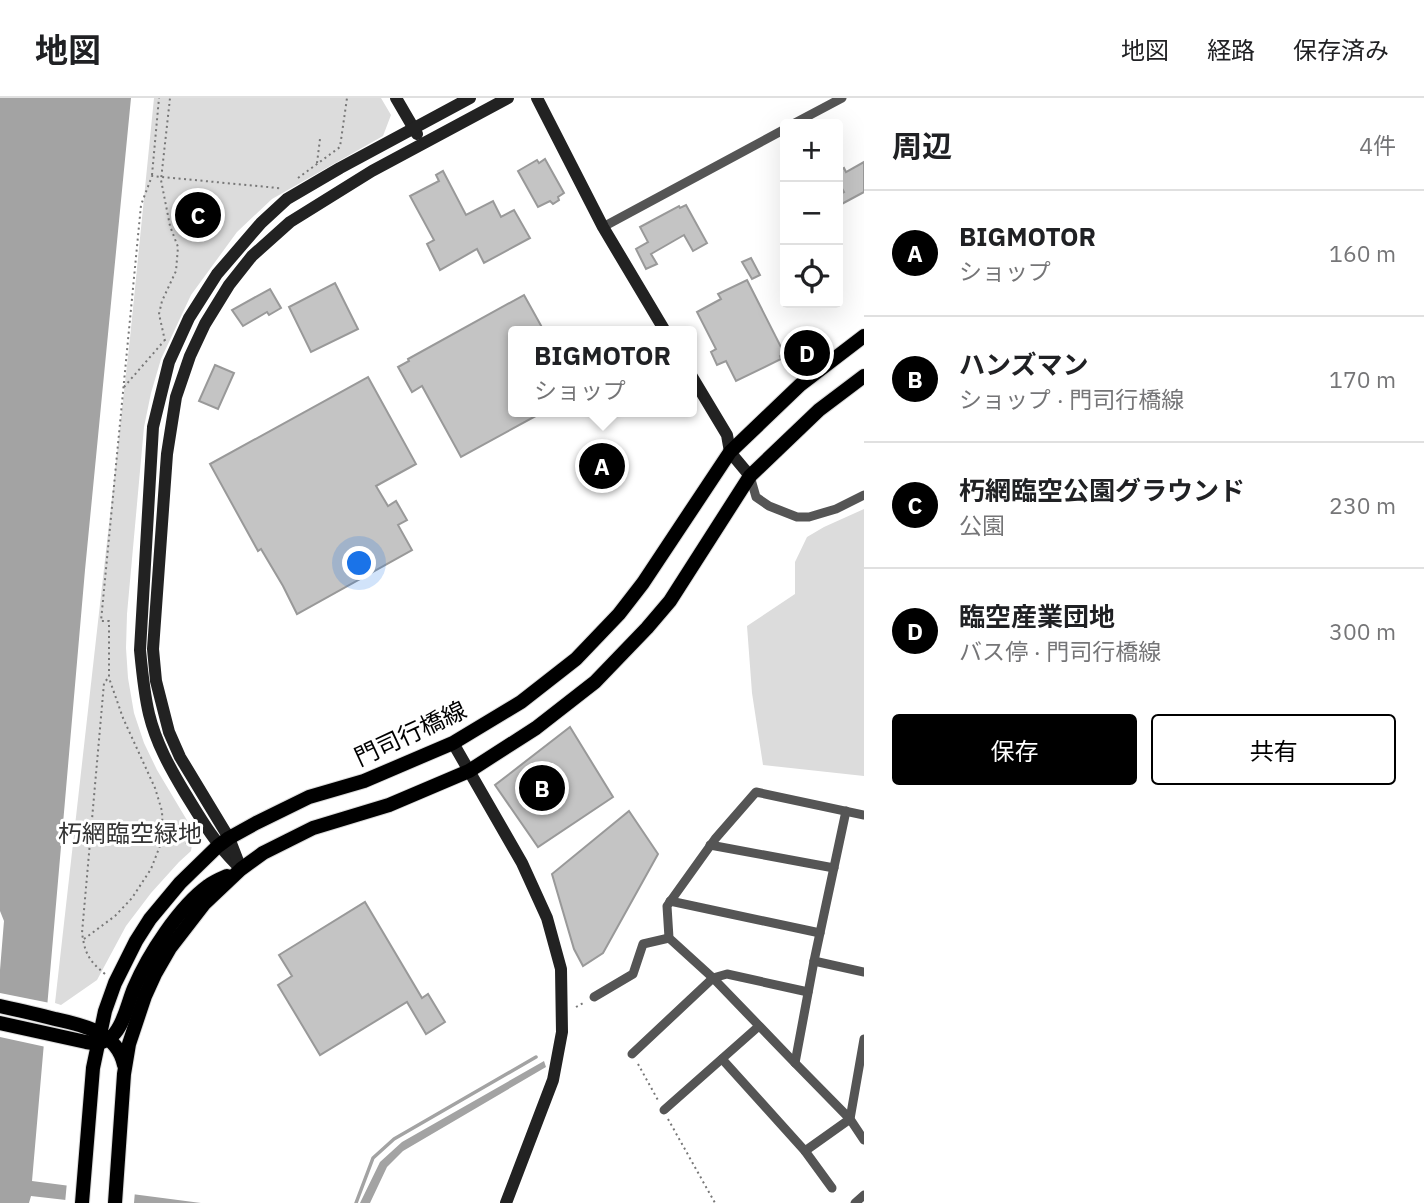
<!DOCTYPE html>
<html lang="ja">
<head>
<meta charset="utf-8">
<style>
  body { margin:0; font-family:"IBM Plex Sans","Noto Sans JP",sans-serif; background:#f2f2f2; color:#202124 }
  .controls { position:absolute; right:21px; top:21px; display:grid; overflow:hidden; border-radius:7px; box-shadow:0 7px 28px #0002 }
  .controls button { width:63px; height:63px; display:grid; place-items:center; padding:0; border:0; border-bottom:2px solid #e0e0e0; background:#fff; color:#202124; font:35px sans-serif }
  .you { position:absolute; left:360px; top:466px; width:24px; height:24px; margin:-18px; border:5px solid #fff; border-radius:50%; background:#1a73e8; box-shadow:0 0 0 10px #1a73e833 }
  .badge { display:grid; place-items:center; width:46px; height:46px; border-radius:50%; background:#000; color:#fff; font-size:23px; font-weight:700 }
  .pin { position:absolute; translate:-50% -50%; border:4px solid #fff; box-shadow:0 2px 7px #0006 }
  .popup { position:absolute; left:508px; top:228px; width:189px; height:91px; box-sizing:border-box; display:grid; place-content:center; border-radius:7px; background:#fff; filter:drop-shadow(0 2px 5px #0005); font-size:23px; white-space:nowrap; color:#757577 }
  .popup b { font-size:26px; color:#202124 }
  .popup::after { content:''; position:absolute; left:50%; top:100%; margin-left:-14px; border:14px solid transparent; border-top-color:#fff }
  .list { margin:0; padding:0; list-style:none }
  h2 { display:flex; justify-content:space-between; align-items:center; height:91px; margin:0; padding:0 28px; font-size:30px }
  h2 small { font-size:23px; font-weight:400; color:#757577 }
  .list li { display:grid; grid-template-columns:46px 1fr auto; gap:21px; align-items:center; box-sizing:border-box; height:126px; padding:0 28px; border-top:2px solid #e0e0e0 }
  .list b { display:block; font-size:26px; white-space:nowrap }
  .list p { margin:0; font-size:23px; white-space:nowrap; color:#757577 }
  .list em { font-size:23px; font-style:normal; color:#757577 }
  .actions { display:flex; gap:14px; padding:21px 28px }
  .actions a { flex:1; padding:16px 0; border:2px solid #000; border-radius:7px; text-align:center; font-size:24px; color:#000 }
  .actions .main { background:#000; color:#fff }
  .icon { flex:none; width:38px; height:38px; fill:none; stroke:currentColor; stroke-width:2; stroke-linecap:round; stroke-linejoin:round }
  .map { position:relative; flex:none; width:864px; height:1105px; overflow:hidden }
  header { display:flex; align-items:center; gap:42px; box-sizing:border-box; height:98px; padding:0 35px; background:#fff; border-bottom:2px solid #e0e0e0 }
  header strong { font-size:33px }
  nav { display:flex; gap:38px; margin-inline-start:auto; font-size:24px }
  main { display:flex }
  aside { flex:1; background:#fff }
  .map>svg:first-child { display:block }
  .green { fill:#dcdcdc }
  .water { fill:#a3a3a3 }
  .pier { fill:#fff }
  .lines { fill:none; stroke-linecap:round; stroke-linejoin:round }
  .stream { stroke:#a3a3a3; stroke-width:3.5 }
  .building { fill:#c4c4c4; stroke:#999; stroke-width:2 }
  .primary-casing { stroke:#dbdbdb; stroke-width:16 }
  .path { stroke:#777; stroke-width:2; stroke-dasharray:2 3.5; stroke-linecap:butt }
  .street { stroke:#555; stroke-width:9 }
  .secondary { stroke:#222; stroke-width:12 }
  .primary { stroke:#000; stroke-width:14 }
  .labels { text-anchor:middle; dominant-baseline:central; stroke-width:6; stroke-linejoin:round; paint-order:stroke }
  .street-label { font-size:24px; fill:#000; stroke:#fff }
  .park-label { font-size:24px; fill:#333; stroke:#fff }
</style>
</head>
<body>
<header>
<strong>地図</strong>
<nav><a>地図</a><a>経路</a><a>保存済み</a></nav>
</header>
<main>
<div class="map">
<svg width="864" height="1105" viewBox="0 0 864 1105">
  <rect width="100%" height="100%" fill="#fff"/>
  <g class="green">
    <polygon points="154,0 381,0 391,17 383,38 272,101 237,134 191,197 161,261 151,295 144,329 127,516 126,550 128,580 134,615 144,645 157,672 194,734 191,753 179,764 151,795 126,828 97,882 61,907 55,905 130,240"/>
    <polygon points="864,411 864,678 763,667 752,595 747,528 795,496 795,464 807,439 824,429"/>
  </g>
  <g class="water">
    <polygon points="0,0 131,0 85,472 32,1083 201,1105 92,1105 31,1098 29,1105 0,1105 0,872 4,823 0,813"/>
    <polygon points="544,963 546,969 403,1053 387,1069 370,1105 360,1105 380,1064 402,1044"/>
  </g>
  <g class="pier">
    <polygon points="0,895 50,905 46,949 0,939"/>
    <polygon points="67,1084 135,1093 134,1105 65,1105"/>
  </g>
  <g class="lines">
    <polyline class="stream" points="356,1105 373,1060 394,1041 536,959"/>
  </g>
  <g class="building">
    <polygon points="545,61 564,95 558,99 559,102 553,106 550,103 538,109 518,73 537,62 539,65"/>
    <polygon points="864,64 864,94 838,108 838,97 844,94 838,83 838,74 844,70 846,74"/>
    <polygon points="443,73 466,117 493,103 501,119 514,112 530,140 484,165 477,151 440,172 427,146 434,142 410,98 439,83 436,77"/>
    <polygon points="686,107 707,145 693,153 684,137 651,156 657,166 646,171 636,151 648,144 640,129 679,108 680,110"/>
    <polygon points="751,160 760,177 752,181 742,164"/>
    <polygon points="747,182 784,255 780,258 781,261 736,283 726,263 717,267 711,254 716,251 697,214 721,201 718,196"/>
    <polygon points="335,185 358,231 311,254 289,209"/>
    <polygon points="270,191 281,210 269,217 267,214 243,228 232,212"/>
    <polygon points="524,197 544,233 513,233 513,314 543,314 461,359 422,288 412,294 398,269 409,263 408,261"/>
    <polygon points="215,267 234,275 218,311 199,303"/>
    <polygon points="368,279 416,366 376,388 388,408 396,403 407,422 398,427 412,452 297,516 283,488 261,451 258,453 210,366"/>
    <polygon points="570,629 613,699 538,749 495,687"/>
    <polygon points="629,713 658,756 603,855 583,868 574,851 552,776"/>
    <polygon points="365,804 422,900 428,896 445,924 426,936 407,904 320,957 278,887 292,878 279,857"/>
  </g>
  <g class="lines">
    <defs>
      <g id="primary">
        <path d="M0,908C18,912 36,916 55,921C83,927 117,934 124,967"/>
        <path d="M0,925L86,944C98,946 107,945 115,935C125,923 128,904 134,890C148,857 179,809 208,788C213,784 220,781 227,778"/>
        <polyline points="82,1105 93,970 105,913 115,885 136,843 150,821 180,785 218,748 229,740 256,725 309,699 364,683 453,645 521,604 576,561 619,516 643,485 730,354 800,287 864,238"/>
        <polyline points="115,1105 124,976 129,946 145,898 155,876 170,850 204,806 241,771 263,755 313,730 389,707 469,673 536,630 595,584 647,530 670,503 750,378 819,312 864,278"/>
      </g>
    </defs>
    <use href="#primary" class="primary-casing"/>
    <g class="path">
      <polyline points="317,65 320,41"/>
      <polyline points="152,77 159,0"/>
      <polyline points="298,80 340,49 347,0"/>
      <polyline points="165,243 159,216 162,203 176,173 178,149 170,128 161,82 170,0"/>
      <polyline points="124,289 164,243"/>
      <polyline points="164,740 198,747"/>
      <polyline points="84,841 115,818 132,800 151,771 163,740 162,713 155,690 123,620 109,580"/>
      <path d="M105,876C88,862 85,855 82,835L104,585L109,579V523H101L141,107L152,78L278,90L280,92"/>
      <polyline points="576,909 585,904"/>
      <polyline points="638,966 659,1004"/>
      <polyline points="668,1021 715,1105"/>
    </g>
    <g class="street">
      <polyline points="793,26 842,0"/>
      <polyline points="603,129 785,31"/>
      <polyline points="750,378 756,399 769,408 797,419 809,419 836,411 864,397"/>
      <polyline points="864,717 756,694 715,741 667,808 669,840 713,880 795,965 850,1021 864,1042"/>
      <polyline points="710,747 834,770"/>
      <polyline points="670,803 820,835"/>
      <polyline points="814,863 864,874"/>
      <polyline points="594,899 633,876 643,846 669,840"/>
      <polyline points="632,956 713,880 727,876 808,894"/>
      <polyline points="722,961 805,1053 850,1021 864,941"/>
      <polyline points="795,965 814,863 846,713"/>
      <polyline points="664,1012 759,928"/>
      <polyline points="805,1053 832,1090"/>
      <polyline points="855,1105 864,1097"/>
    </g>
    <g class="secondary">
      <polyline points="396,0 417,36"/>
      <polyline points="537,0 603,129 665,233"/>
      <polyline points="691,277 727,337 730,354 750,378"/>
      <polyline points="453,645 522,765 547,820 561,871 562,934 553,982 506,1105"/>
      <path d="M236,766C214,744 201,721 185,695C170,670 156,645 149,616C144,595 142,573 140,552L153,329L169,264L189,220L217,176L261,125L287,101L340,70L470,0"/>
      <polyline points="241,771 229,740 180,659 169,634 156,583 153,551 167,356 176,299 190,258 205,226 229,187 252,158 290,124 372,73 508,0"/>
    </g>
    <use href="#primary" class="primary"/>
  </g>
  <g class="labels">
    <g class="street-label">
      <text transform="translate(410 635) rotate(-25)">門司行橋線</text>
    </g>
    <g class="park-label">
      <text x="130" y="735">朽網臨空緑地</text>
    </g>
  </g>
</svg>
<div class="controls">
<button>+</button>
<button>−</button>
<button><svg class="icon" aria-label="locate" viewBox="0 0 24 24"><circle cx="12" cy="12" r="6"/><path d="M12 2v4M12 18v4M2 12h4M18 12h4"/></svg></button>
</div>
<div class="you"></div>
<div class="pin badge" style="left:602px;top:368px">A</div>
<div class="popup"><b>BIGMOTOR</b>ショップ</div>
<div class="pin badge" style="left:542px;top:690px">B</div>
<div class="pin badge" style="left:198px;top:117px">C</div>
<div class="pin badge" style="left:807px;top:255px">D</div>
</div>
<aside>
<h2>周辺<small>4件</small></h2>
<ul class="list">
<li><span class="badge">A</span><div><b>BIGMOTOR</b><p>ショップ</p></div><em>160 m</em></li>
<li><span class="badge">B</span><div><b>ハンズマン</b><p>ショップ · 門司行橋線</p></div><em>170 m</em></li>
<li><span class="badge">C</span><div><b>朽網臨空公園グラウンド</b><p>公園</p></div><em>230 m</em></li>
<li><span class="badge">D</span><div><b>臨空産業団地</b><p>バス停 · 門司行橋線</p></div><em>300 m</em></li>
</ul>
<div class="actions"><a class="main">保存</a><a>共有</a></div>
</aside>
</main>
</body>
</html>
